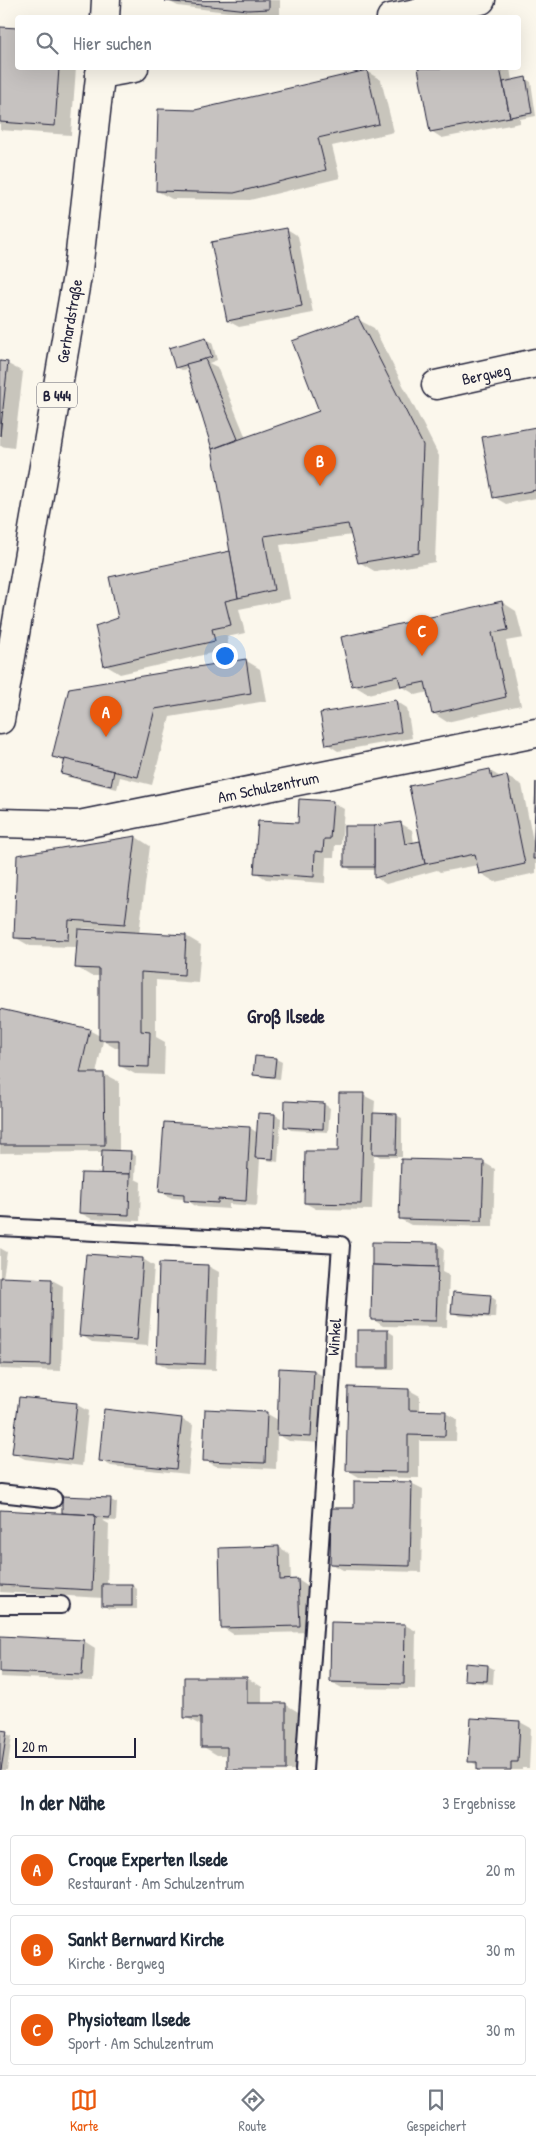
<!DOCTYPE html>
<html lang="de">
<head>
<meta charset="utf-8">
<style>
  body { margin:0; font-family:"Patrick Hand",sans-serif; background:#f6f6f7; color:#1f2937 }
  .scale { position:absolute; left:15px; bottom:12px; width:121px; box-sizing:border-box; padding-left:5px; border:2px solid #22223b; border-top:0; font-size:14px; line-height:18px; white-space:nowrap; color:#22223b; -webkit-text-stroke:4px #fbf7ec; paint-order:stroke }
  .you { position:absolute; left:224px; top:655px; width:18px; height:18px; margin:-12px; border:4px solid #fff; border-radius:50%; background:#1a73e8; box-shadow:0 0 0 8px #1a73e833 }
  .badge { display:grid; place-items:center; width:32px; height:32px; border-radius:50%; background:#ea580c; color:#fff; font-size:16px; font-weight:700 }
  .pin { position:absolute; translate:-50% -41px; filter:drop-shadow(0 1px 2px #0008) }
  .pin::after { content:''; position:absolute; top:26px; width:18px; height:15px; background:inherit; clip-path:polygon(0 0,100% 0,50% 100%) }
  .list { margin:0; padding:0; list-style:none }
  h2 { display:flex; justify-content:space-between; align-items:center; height:65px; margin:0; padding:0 20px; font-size:21px }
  h2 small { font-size:16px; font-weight:400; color:#747a83 }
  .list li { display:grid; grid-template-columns:32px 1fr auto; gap:15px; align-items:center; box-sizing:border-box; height:70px; margin:0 10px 10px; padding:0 10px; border:1px solid #e0e1e3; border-radius:5px }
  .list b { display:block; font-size:19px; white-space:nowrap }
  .list p { margin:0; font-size:16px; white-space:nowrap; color:#747a83 }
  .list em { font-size:16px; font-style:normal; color:#747a83 }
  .icon { flex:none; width:28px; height:28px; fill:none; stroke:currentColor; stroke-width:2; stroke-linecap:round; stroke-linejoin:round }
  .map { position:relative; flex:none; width:536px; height:1770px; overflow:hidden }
  .search { position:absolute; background:#fff; box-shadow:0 5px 20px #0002; left:15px; right:15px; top:15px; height:55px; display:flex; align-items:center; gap:12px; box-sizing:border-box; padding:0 18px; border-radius:5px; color:#747a83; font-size:19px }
  .sheet { height:305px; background:#fff }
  nav { display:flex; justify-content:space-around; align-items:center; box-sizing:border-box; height:70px; border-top:1px solid #e0e1e3; background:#fff; font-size:14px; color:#747a83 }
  nav a { display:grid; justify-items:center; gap:2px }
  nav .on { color:#ea580c }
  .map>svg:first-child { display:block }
  .shadow { fill:#0003; fill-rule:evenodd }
  .building { fill:#c6c2c0; stroke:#22223b }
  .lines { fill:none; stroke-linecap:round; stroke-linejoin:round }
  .lane-casing { stroke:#22223b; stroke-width:20 }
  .street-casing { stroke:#22223b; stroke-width:31 }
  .primary-casing { stroke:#22223b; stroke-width:31 }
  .lane { stroke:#fbf7ec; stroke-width:16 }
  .street { stroke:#fbf7ec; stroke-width:28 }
  .primary { stroke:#fbf7ec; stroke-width:28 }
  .labels { text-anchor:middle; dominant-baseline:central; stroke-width:4; stroke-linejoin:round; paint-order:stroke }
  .shield { fill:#fbf7ec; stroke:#636270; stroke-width:1 }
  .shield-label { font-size:15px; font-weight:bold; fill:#22223b }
  .street-label { font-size:16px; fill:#22223b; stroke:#fbf7ec }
  .quarter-label { font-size:19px; font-weight:bold; fill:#22223b; stroke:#fbf7ec }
</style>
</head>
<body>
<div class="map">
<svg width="536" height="1770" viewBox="0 0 536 1770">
  <rect width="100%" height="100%" fill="#fbf7ec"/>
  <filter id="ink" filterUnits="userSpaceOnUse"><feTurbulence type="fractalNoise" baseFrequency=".02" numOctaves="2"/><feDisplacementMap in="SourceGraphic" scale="10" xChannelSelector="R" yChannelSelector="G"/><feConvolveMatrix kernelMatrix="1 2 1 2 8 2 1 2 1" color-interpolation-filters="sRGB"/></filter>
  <g filter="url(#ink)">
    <g class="shadow">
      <polygon points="166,0 280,0 280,15 260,16 178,6"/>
      <polygon points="0,28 18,68 76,68 71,135 0,130"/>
      <polygon points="419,68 510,68 512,81 526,79 531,82 536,116 520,119 520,123 442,138 431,131"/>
      <polygon points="366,71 381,80 394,132 332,146 340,178 250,200 172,199 157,191 195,112"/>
      <polygon points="287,229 298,236 313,313 239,327 228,321"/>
      <polygon points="357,319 374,328 439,456 435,562 376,572 359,562 352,535 280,545 290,599 239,609 245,633 227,637 229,649 120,674 105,665 120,619 232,552 214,447 188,369 182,370 176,367 206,339 212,342 217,360 209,363 217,367 246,438 321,412"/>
      <polygon points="0,363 8,364 23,372 14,448 0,446"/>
      <polygon points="536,428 536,498 506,504 494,497"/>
      <polygon points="502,602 516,611 523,638 506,641 521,705 447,722 433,713 428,692 416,695 401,686 368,694 353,685"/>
      <polygon points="245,660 260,669 266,701 170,717 152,785 120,777 117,789 68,777 63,773 65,763 54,756"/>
      <polygon points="396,701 407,708 412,738 338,751 327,744"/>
      <polygon points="490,771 502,778 507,777 522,785 534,846 536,812 536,873 495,882 480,873 478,865 440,872 437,870 386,884 375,877 375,870 351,870 346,866 375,827 400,823 412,830 414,843 421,842"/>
      <polygon points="332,802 344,809 341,845 335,845 334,857 326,857 325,883 266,879 255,872 299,825"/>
      <path d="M136,837L150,846L139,934L186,936L201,945L198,983L156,980V1037L165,1042L164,1075L135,1074L120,1066V1048H115L103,1041L96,1074H104L119,1082V1152L130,1153L136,1156L135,1179L141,1182L140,1221L92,1219L80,1213L102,1175L103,1152L0,1153V1010L89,1030L100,1036V976H91L76,967L78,947L30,946L16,938ZM83,928L107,929V932L83,931Z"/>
      <polygon points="276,1059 282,1062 280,1079 260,1077 254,1074"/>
      <polygon points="363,1095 375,1101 374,1114 396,1115 402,1118 402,1157 380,1157 374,1153 372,1210 316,1209 305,1203 339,1153"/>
      <polygon points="286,1102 324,1104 330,1108 328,1132 291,1130 285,1126"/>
      <polygon points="275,1115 281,1118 278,1162 260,1159 257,1206 229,1204 229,1209 197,1207 185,1199 172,1198 160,1192 250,1128 258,1133"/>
      <polygon points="483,1162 495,1169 493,1227 411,1225 400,1219"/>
      <polygon points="438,1244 444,1248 443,1271 449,1274 447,1327 383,1326 372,1319"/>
      <polygon points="0,1248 7,1252 3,1278 52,1280 63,1286 61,1371 0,1369"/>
      <polygon points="87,1255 143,1259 154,1266 148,1346 92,1342 81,1335"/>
      <polygon points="208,1266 219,1272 216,1370 168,1368 157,1362"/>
      <polygon points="490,1296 496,1300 495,1318 459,1316 453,1312"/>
      <polygon points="388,1331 394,1335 394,1370 364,1370 358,1367"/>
      <polygon points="314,1371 325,1377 322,1443 289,1441 277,1434 276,1469 216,1466 204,1460 266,1413 278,1420"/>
      <polygon points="409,1390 420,1396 420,1412 445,1413 457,1419 456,1441 419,1441 419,1478 359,1477 347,1470"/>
      <polygon points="20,1398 77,1405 88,1411 82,1466 25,1459 13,1453"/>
      <polygon points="181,1419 193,1425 188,1474 111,1466 100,1460"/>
      <polygon points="411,1483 423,1489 421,1572 343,1570 332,1564 355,1510"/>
      <polygon points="111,1500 117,1503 116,1521 102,1520 109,1524 107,1585 132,1585 137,1589 137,1609 109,1609 103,1605 103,1598 0,1592 0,1511 67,1514 63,1512"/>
      <polygon points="279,1547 290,1554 291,1581 298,1580 309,1587 311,1632 233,1634 222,1627"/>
      <polygon points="332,1624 405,1625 416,1631 415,1689 342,1688 331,1682"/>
      <polygon points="0,1638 84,1641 95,1648 93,1681 0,1677"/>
      <polygon points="488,1666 494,1669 493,1684 471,1682 465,1679"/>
      <polygon points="247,1678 262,1687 262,1704 285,1704 300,1713 300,1770 228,1770 228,1755 217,1755 202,1746 202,1726 185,1717"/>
      <polygon points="520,1722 531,1728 529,1768 522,1768 522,1770 478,1770 478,1766 470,1761"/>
      <polygon points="0,1732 12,1736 7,1770 0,1770"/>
    </g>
    <g class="building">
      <polygon points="269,0 269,9 248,10 165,1"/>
      <polygon points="0,27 18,28 18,68 59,68 55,126 0,122"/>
      <polygon points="418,68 500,68 510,117 430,132"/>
      <polygon points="367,70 379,124 318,138 326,170 234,193 156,191 158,109 195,110"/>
      <polygon points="526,77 532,113 510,117 503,82"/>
      <polygon points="287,228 302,306 227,321 211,242"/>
      <polygon points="358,317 423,445 419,553 358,563 348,524 264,536 274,590 238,598 212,449 319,411 292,341"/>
      <polygon points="206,337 212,357 175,368 169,348"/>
      <polygon points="205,359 238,439 212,449 186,364"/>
      <polygon points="0,361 8,362 0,436"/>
      <polygon points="536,427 536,490 493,498 482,437"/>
      <polygon points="230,551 238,598 225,601 231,625 212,629 215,641 104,666 95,626 118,618 109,577"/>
      <polygon points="502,601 508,630 492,633 506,697 432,714 425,682 401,687 398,676 352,686 341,637"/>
      <polygon points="246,659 251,693 155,709 138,777 52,757 69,688"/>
      <polygon points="396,700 401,732 326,745 320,713"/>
      <polygon points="65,759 114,771 111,786 61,774"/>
      <polygon points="490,769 492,779 507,775 525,864 479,874 475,854 425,864 409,786"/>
      <polygon points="536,782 536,859 533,859"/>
      <polygon points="299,799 333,801 330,839 324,839 323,852 315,851 314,877 254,873 258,821 298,823"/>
      <polygon points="401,822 405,844 420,841 425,864 374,878 374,826"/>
      <rect x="344" y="826" width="30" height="41"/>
      <polygon points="136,836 125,924 69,920 68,940 14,938 17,855"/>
      <polygon points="78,929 186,935 184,975 141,972 141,1031 150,1032 149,1067 119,1066 119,1040 99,1040 99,969 75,968"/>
      <polygon points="0,1009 90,1029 80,1073 104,1073 105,1145 0,1145"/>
      <polygon points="255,1056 276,1058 274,1077 253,1075"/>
      <polygon points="339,1093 364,1093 361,1204 304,1203 305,1151 338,1151"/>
      <polygon points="285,1101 324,1103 323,1129 284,1127"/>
      <polygon points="258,1113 275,1114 273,1159 255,1158"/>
      <polygon points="373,1113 397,1114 396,1154 372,1154"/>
      <polygon points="164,1122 250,1127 246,1201 218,1199 218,1203 184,1201 184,1194 159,1192"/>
      <polygon points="102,1150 131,1151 130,1174 101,1174"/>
      <polygon points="401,1159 484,1161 482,1221 399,1219"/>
      <polygon points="81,1173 130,1174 129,1215 79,1213"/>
      <polygon points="372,1242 438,1243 438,1267 372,1265"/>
      <polygon points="86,1254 143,1258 137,1340 79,1336"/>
      <polygon points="159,1263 208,1265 205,1364 156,1362"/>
      <polygon points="372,1265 438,1267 436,1321 371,1320"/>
      <polygon points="0,1277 52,1279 50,1365 0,1364"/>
      <polygon points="453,1292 491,1295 489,1316 451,1313"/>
      <rect x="357" y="1330" width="31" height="38"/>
      <polygon points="279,1368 314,1370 311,1437 277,1435"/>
      <polygon points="348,1387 409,1389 409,1410 446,1411 445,1436 408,1435 408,1472 346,1471"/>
      <polygon points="19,1397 77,1403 71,1460 12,1453"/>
      <polygon points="104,1409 182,1418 176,1469 99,1461"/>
      <polygon points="205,1409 267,1412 265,1463 203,1461"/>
      <polygon points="354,1481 412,1482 410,1566 330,1564 331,1508 354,1508"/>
      <polygon points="62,1496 111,1498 110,1518 95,1517 95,1515 62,1513"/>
      <polygon points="0,1510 95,1515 92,1590 0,1585"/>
      <polygon points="279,1546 280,1580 298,1579 300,1626 221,1628 219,1548"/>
      <rect x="102" y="1584" width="30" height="22"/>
      <polygon points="331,1622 405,1624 404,1684 330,1682"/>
      <polygon points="0,1636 84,1640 82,1675 0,1672"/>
      <polygon points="465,1663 488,1665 487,1681 464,1680"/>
      <polygon points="184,1677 247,1677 247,1703 286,1703 286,1770 227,1770 227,1747 201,1747 201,1718 184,1718"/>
      <polygon points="471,1718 520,1721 518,1762 511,1762 511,1770 477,1770 477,1762 468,1762"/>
      <polygon points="0,1730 7,1731 1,1770 0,1770"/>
    </g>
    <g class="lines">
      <defs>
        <g id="lane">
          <polyline points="0,1227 341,1245 304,1770"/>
          <polyline points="0,1493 53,1499"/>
          <polyline points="0,1605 61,1605"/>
        </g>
        <g id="street">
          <polyline points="391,18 481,0"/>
          <polyline points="100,74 134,68"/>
          <path id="s1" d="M436,385L536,363"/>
          <path id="s2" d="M0,823L79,825L536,733"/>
        </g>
        <g id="primary">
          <polyline points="105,18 106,0"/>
          <path id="s3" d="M0,720L78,270L101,68"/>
        </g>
      </defs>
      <use href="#lane" class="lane-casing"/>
      <use href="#street" class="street-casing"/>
      <use href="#primary" class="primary-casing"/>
      <use href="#lane" class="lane"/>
      <use href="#street" class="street"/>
      <use href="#primary" class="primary"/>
    </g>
  </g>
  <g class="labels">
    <rect class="shield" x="37" y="382.5" width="40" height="25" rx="4"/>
    <g class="shield-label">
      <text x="57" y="395">B 444</text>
    </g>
    <g class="street-label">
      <text stroke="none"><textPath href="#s3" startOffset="405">Gerhardstraße</textPath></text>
      <text stroke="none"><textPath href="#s1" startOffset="51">Bergweg</textPath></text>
      <text stroke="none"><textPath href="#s2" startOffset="272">Am Schulzentrum</textPath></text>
      <text transform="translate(334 1337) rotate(-86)">Winkel</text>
    </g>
    <g class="quarter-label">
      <text x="286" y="1016">Groß Ilsede</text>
    </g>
  </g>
</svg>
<div class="scale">20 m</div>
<div class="you"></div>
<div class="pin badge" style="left:106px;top:737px">A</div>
<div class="pin badge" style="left:320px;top:486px">B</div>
<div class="pin badge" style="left:422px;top:656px">C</div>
<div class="search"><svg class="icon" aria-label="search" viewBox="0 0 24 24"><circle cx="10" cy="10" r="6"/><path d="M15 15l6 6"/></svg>Hier suchen</div>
</div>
<section class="sheet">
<h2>In der Nähe<small>3 Ergebnisse</small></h2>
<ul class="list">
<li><span class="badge">A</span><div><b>Croque Experten Ilsede</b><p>Restaurant · Am Schulzentrum</p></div><em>20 m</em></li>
<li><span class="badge">B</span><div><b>Sankt Bernward Kirche</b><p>Kirche · Bergweg</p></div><em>30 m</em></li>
<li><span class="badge">C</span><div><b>Physioteam Ilsede</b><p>Sport · Am Schulzentrum</p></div><em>30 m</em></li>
</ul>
</section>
<nav>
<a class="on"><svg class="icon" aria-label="map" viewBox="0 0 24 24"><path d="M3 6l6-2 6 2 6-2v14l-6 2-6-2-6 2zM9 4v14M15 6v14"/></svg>Karte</a>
<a><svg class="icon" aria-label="directions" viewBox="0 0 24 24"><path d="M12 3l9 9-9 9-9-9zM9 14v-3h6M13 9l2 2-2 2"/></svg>Route</a>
<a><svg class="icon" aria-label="saved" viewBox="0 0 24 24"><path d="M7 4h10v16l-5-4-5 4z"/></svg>Gespeichert</a>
</nav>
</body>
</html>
